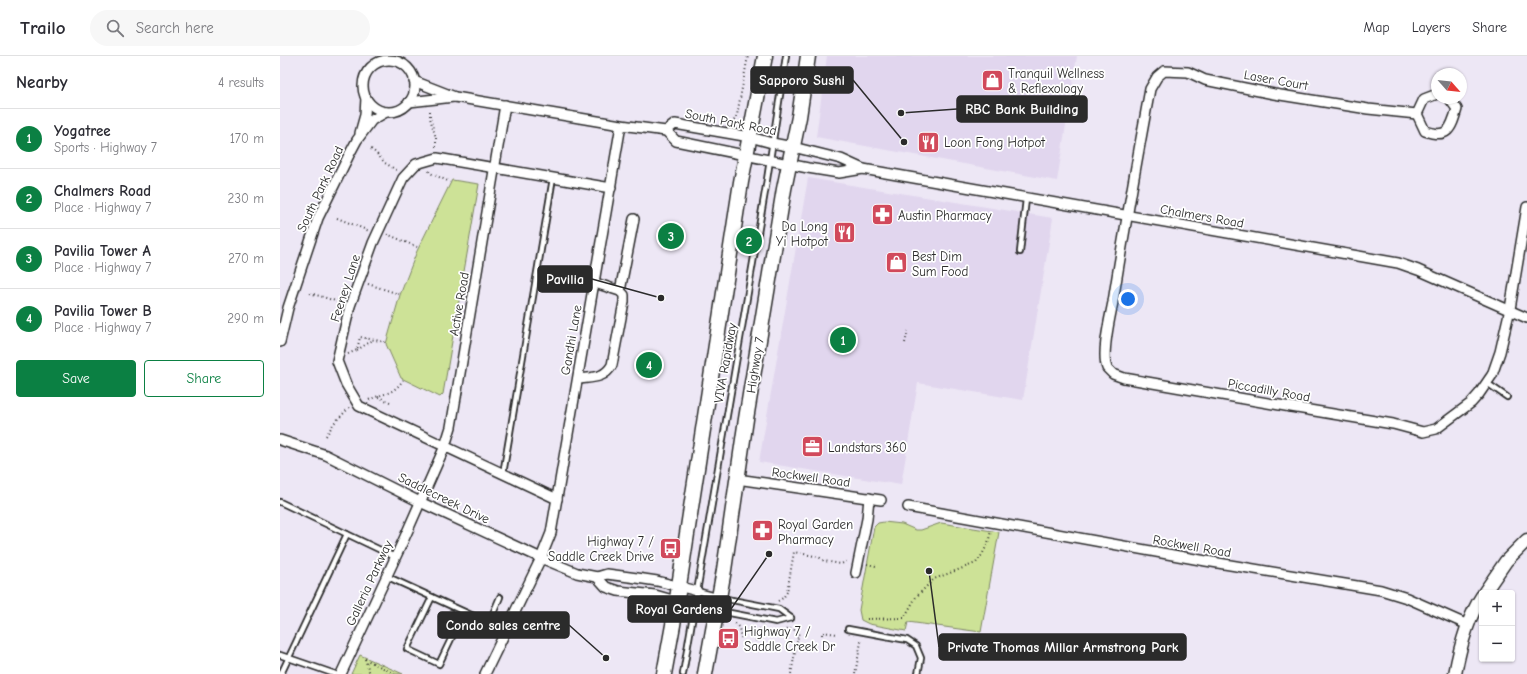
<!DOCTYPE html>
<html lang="en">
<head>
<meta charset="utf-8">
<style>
  body { margin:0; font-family:"Comic Neue",sans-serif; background:#f7f7f7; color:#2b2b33 }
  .controls { position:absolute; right:12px; bottom:12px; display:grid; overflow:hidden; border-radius:4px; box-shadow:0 1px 3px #0004 }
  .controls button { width:36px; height:36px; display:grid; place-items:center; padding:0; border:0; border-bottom:1px solid #e1e1e2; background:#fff; color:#2b2b33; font:20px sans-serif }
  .compass { position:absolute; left:1151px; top:12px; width:36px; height:36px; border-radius:50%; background:#fff; box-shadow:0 1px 3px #0004; rotate:117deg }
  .you { position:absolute; left:848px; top:243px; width:14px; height:14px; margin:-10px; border:3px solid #fff; border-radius:50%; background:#1a73e8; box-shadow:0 0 0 6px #1a73e833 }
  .badge { display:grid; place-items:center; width:26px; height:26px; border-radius:50%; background:#0b8043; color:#fff; font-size:13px; font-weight:700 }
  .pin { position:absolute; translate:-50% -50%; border:2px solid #fff; box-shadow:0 1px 4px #0006 }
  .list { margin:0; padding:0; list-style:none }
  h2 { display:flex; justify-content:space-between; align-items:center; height:52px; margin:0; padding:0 16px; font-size:17px }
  h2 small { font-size:13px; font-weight:400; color:#7c7c81 }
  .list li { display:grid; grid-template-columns:26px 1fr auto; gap:12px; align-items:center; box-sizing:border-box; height:60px; padding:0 16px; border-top:1px solid #e1e1e2 }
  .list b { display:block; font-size:15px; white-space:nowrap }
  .list p { margin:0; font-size:13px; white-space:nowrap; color:#7c7c81 }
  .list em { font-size:13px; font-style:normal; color:#7c7c81 }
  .actions { display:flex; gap:8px; padding:12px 16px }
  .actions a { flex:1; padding:9px 0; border:1px solid #0b8043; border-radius:4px; text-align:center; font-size:14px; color:#0b8043 }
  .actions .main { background:#0b8043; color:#fff }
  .icon { flex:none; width:22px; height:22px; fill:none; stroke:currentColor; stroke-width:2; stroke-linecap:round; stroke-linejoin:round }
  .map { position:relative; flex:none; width:1247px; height:618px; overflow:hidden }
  header { display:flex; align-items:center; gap:24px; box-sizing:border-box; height:56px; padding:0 20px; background:#fff; border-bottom:1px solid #e1e1e2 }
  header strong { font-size:19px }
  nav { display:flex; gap:22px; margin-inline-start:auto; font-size:14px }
  .search { width:280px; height:36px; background:#f7f7f7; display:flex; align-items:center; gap:10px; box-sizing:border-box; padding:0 14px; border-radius:22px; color:#7c7c81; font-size:15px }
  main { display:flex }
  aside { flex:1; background:#fff }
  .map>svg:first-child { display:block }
  .built { fill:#e1d6ee }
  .green { fill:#cde297; stroke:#7c8661 }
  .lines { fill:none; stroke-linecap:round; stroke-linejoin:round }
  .lane-casing { stroke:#2b2b2b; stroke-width:8 }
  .street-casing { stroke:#2b2b2b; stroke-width:12 }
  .secondary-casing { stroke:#2b2b2b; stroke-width:15 }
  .primary-casing { stroke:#2b2b2b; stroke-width:17 }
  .path { stroke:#2b2b2b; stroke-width:2; stroke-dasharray:1 3; stroke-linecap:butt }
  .lane { stroke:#fff; stroke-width:4.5 }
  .street { stroke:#fff; stroke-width:9 }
  .secondary { stroke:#fff; stroke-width:12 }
  .primary { stroke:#fff; stroke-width:14 }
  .labels { text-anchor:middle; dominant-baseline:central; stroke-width:3.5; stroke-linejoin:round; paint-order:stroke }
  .poi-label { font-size:13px; fill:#2b2b2b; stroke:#fff; text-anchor:start }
  .street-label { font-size:13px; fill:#2b2b2b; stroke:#fff }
  .leader { fill:none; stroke:#2b2b2b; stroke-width:1.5 }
  .callout-dot { fill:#2b2b2b; stroke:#fff; stroke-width:1.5 }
  .callout { fill:#2b2b2b; stroke:#2b2b2b; stroke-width:1.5 }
  .callout-label { font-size:14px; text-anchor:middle; font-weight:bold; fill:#fff }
</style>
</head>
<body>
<header>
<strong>Trailo</strong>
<div class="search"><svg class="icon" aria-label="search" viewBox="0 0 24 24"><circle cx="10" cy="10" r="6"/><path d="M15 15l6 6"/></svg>Search here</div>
<nav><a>Map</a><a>Layers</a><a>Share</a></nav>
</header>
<main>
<aside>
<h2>Nearby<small>4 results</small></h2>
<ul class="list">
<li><span class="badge">1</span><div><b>Yogatree</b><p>Sports · Highway 7</p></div><em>170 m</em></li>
<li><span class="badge">2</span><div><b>Chalmers Road</b><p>Place · Highway 7</p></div><em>230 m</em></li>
<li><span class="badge">3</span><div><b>Pavilia Tower A</b><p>Place · Highway 7</p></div><em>270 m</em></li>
<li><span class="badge">4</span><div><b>Pavilia Tower B</b><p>Place · Highway 7</p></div><em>290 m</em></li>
</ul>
<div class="actions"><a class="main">Save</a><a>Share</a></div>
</aside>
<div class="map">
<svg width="1247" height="618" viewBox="0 0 1247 618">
  <rect width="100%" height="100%" fill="#ede7f5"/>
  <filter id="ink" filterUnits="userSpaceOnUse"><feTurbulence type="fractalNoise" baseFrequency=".025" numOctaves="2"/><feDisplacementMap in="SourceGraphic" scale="8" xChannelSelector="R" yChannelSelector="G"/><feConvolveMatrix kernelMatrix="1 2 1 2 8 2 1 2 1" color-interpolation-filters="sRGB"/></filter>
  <g filter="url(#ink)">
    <g class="built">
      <polygon points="547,0 797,0 777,125 536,81"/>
      <polygon points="528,122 773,162 743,344 638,327 621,429 479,406"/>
    </g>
    <g class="green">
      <polygon points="172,124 199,128 163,338 160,341 121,322 106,288 120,239 137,195"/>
      <polygon points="604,466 622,468 636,474 641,474 661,467 719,476 701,576 628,566 626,575 589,568 581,564 579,554 594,471 598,467"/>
      <polygon points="80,599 123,618 71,618"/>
    </g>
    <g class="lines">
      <defs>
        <g id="lane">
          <polyline points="740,196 746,143"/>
          <polyline points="1207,327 1227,341"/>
          <polyline points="223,418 273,122"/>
          <polyline points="0,446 115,501"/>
          <polyline points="106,520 226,575"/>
          <polyline points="417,535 452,544 499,553 511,562"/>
          <polyline points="152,541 127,593 159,608 184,556"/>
          <polyline points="399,546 450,557 496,566 511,562"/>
          <polyline points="209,567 220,541"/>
          <polyline points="568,573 627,584 636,590 641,602 638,618"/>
          <polyline points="0,599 55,618"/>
          <polyline points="1,618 67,478"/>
          <polyline points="403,618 486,130 506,0"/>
        </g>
        <g id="street">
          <circle cx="109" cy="30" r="26"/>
          <polyline points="134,25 175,41 341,69 386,75 396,85 528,112 559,117 583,113"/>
          <path d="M1157,38L1144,43L1137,58L1145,75C1168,83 1171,73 1177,53L1169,42"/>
          <polyline points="129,46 174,41"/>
          <path d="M1137,58L1088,53L994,38L925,24L908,16L884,15L877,21L870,33C857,104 844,175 833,246C830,262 821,298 827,312L833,318L844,322L1011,351L1113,368L1143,376L1156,373L1191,347L1199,338L1212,319L1220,296L1230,253L1247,151"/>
          <polyline points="386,75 395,68 470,81 492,87 513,91 561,103 583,113 1118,207 1138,214 1247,262"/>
          <polyline points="80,77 85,59 86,42"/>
          <polyline points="340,235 354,163"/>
          <polyline points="0,286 8,252 38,162 69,99 77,84 92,64 106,56"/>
          <path d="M298,323C312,321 324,323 332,309L344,246V239L340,235L315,227"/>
          <polyline points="0,384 46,399 140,446 261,502 297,517 317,521 327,518 357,522 377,525 417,535"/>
          <polyline points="457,423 601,444"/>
          <polyline points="277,443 79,350 66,328 57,305 70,250 93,187 123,122 136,108 157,102 331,132"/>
          <polyline points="628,451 926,505 1101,534 1127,542 1188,569"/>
          <polyline points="576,517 587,463 589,442"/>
          <polyline points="317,521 326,531 338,535 375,539 396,545"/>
          <polyline points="61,618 124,483 165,390 171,371 225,49"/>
          <polyline points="205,618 261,502 271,477 341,69"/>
        </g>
        <g id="secondary">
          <polyline points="1204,537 1226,505 1247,484"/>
          <path d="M1175,618C1180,591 1187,563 1202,540"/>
        </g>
        <g id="primary">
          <polyline points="384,618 393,569 461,126 485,0"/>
          <polyline points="425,618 444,514 466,363 504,133 519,61 528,0"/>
        </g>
      </defs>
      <use href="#lane" class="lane-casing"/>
      <use href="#street" class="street-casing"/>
      <use href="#secondary" class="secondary-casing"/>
      <use href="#primary" class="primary-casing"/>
      <g class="path">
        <polyline points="150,55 150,62 156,82 156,93"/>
        <polyline points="452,68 457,59 468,0"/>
        <polyline points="91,93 96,97 105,107 118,115"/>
        <polyline points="149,115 150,117 170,126"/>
        <polyline points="57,162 89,175"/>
        <polyline points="107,178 137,191"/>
        <polyline points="88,228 119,238"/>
        <polyline points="30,237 62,247"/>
        <polyline points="625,287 628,275"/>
        <polyline points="77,294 93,284"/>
        <polyline points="68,298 77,294 80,281 105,286"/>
        <polyline points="98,341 110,346"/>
        <path d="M89,344C104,336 112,340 123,324"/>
        <polyline points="46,380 54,367 70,351"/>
        <polyline points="587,508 596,510"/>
        <polyline points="498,545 503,542 507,536 514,496 539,501 544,505 561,508 568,505"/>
        <polyline points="587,563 624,562 636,541 654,523 696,507 702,499 708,487 711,475"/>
        <polyline points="455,567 459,572 461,582"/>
        <polyline points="506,572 519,575 511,618"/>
        <polyline points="542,579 542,576 557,578"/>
        <polyline points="476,585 479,574 483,571"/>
        <polyline points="85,603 115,618"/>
        <polyline points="85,603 90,618"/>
        <polyline points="575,618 581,586 583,584"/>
      </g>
      <use href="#lane" class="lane"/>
      <use href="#street" class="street"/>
      <use href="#secondary" class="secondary"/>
      <use href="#primary" class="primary"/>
    </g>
  </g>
  <defs>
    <symbol id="shop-square" viewBox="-11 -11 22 22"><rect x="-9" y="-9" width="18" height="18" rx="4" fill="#d1495b" stroke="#fff"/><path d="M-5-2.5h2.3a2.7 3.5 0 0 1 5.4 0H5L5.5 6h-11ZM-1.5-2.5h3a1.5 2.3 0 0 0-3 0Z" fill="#fff"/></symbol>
    <symbol id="restaurant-square" viewBox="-11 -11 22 22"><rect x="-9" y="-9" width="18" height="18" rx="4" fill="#d1495b" stroke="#fff"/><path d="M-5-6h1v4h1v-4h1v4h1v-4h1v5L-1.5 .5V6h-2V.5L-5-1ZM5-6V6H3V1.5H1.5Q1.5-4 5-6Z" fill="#fff"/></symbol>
    <symbol id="pharmacy-square" viewBox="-11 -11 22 22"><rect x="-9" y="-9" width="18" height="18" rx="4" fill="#d1495b" stroke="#fff"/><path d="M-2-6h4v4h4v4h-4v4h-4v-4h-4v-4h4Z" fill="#fff"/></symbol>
    <symbol id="office-square" viewBox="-11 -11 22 22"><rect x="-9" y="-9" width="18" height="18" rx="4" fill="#d1495b" stroke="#fff"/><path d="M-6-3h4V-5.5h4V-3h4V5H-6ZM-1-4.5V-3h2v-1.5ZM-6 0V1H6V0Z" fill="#fff"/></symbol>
    <symbol id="bus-square" viewBox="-11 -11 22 22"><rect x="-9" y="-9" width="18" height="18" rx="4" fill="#d1495b" stroke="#fff"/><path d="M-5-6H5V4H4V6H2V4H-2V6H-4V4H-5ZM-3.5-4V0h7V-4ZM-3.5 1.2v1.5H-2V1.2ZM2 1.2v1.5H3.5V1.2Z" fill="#fff"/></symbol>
  </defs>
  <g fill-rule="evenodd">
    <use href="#shop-square" x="700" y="12" width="25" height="25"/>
    <use href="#restaurant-square" x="636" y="74" width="25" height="25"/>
    <use href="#pharmacy-square" x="590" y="146" width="25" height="25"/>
    <use href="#restaurant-square" x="552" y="164" width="25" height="25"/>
    <use href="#shop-square" x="604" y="194" width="25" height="25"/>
    <use href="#office-square" x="520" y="378" width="25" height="25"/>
    <use href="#pharmacy-square" x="470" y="462" width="25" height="25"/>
    <use href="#bus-square" x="378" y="480" width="25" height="25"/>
    <use href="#bus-square" x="436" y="570" width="25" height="25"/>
  </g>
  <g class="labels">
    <g class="poi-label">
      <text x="728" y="17">Tranquil Wellness<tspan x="728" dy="15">&amp; Reflexology</tspan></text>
      <text x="664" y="86">Loon Fong Hotpot</text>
      <text x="618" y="159">Austin Pharmacy</text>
      <text x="548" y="170" text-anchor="end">Da Long<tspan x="548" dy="15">Yi Hotpot</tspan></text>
      <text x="632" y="200">Best Dim<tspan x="632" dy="15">Sum Food</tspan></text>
      <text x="548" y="391">Landstars 360</text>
      <text x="498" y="468">Royal Garden<tspan x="498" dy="15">Pharmacy</tspan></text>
      <text x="374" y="485" text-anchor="end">Highway 7 /<tspan x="374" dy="15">Saddle Creek Drive</tspan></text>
      <text x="464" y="575">Highway 7 /<tspan x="464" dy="15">Saddle Creek Dr</tspan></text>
    </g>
    <g class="street-label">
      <text transform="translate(996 24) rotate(10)">Laser Court</text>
      <text transform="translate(451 66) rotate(11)">South Park Road</text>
      <text transform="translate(40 133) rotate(-65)">South Park Road</text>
      <text transform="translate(922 160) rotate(10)">Chalmers Road</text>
      <text transform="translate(65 232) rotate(-72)">Feeney Lane</text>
      <text transform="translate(179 248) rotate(-80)">Active Road</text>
      <text transform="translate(291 284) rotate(-80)">Gandhi Lane</text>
      <text transform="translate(445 307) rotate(-80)">VIVA Rapidway</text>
      <text transform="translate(475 309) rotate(-81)">Highway 7</text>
      <text transform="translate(989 334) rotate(10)">Piccadilly Road</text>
      <text transform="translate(531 421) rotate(8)">Rockwell Road</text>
      <text transform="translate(164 442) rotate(26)">Saddlecreek Drive</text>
      <text transform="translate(912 490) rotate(10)">Rockwell Road</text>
      <text transform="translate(89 527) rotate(-65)">Galleria Parkway</text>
    </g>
  </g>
  <path class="leader" d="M624 86L573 24M621 57L677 53M381 242L312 223M489 498L451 553M326 602L289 569M649 515L659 591"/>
  <g class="callout-dot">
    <circle cx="624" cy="86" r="4"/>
    <circle cx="621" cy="57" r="4"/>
    <circle cx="381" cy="242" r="4"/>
    <circle cx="489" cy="498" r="4"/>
    <circle cx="326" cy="602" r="4"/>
    <circle cx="649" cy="515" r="4"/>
  </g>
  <g class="callout">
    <rect x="471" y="11" width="102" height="26" rx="4"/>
    <rect x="677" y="40" width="130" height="26" rx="4"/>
    <rect x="258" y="210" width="54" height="26" rx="4"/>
    <rect x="348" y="540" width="103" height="26" rx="4"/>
    <rect x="158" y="556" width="131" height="26" rx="4"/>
    <rect x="659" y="578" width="247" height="26" rx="4"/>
  </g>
  <g class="callout-label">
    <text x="522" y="29">Sapporo Sushi</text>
    <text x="742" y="58">RBC Bank Building</text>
    <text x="285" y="228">Pavilia</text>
    <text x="399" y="558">Royal Gardens</text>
    <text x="223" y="574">Condo sales centre</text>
    <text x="783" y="596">Private Thomas Millar Armstrong Park</text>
  </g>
</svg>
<div class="controls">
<button>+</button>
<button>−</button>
</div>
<svg class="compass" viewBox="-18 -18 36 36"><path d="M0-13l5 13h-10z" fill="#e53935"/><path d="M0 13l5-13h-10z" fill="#7c7c81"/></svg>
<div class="you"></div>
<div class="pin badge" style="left:563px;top:284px">1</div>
<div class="pin badge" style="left:469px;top:185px">2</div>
<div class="pin badge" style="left:391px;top:180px">3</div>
<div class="pin badge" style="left:369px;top:309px">4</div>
</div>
</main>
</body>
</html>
